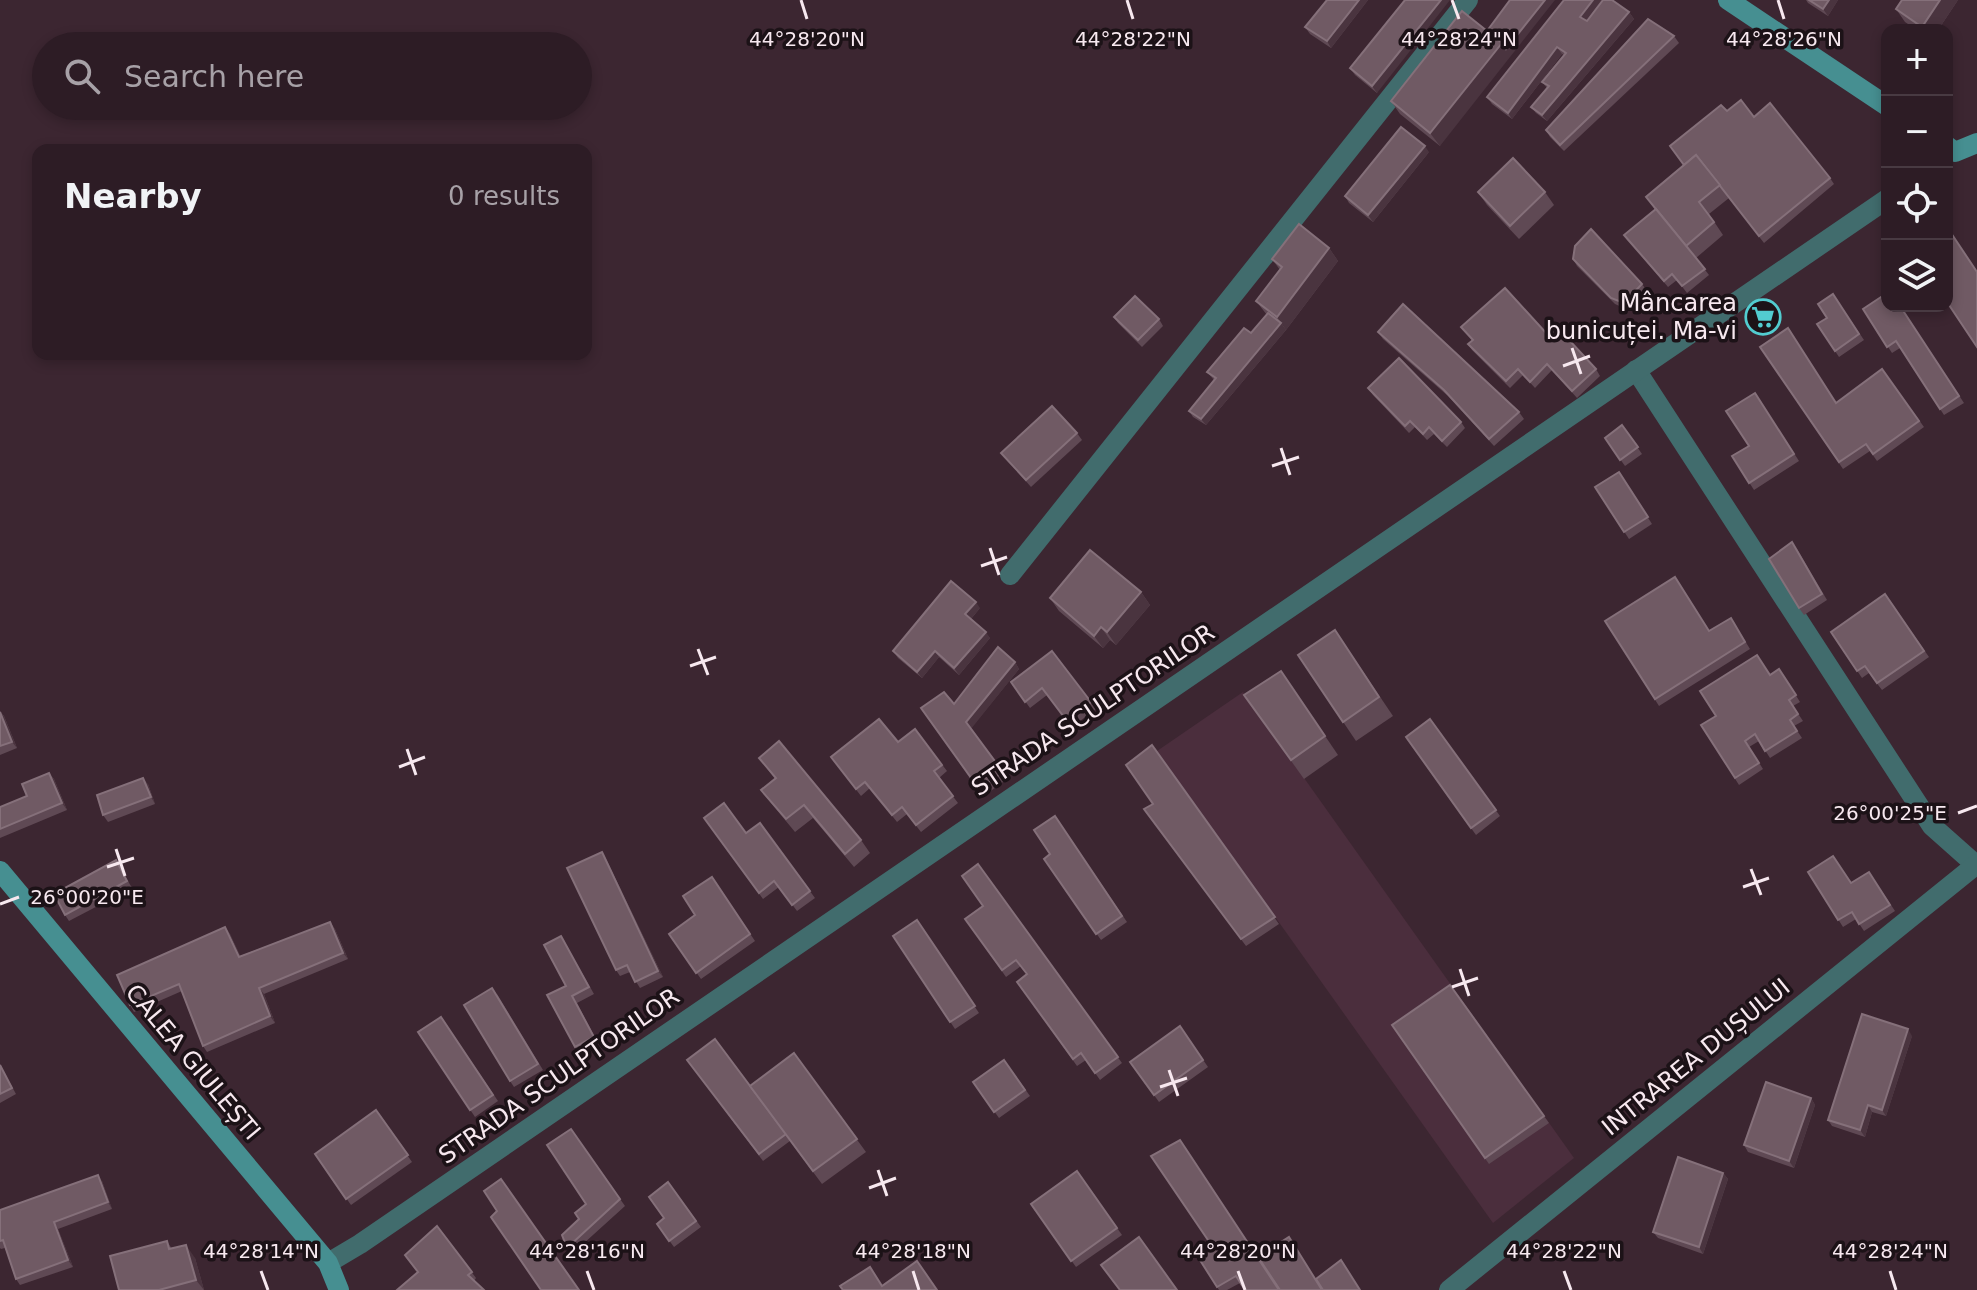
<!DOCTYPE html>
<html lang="en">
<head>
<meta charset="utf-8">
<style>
  body { margin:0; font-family:"DejaVu Sans",sans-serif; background:#392932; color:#f1f3f6 }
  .controls { position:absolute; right:24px; top:24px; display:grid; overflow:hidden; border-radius:16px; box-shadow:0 4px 12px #0003 }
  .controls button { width:72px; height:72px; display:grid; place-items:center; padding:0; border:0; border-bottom:2px solid #483a42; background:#2d1c25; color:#f1f3f6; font:40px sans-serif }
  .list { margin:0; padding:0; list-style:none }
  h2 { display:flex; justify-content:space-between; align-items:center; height:104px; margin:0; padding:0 32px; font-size:34px }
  h2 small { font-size:26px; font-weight:400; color:#a7a1a7 }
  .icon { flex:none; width:44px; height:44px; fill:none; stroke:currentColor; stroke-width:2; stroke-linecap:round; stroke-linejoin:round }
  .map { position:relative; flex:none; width:1977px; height:1290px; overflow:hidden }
  .search { position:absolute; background:#2d1c25; box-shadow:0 4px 12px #0003; left:32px; top:32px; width:560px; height:88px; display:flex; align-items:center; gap:20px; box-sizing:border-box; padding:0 28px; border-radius:44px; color:#a7a1a7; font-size:30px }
  .panel { position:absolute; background:#2d1c25; box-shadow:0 4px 12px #0003; left:32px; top:144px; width:560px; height:216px; border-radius:16px }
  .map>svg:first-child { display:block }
  .built { fill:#4b2e3d }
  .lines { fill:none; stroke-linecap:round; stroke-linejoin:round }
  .street { stroke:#416c6d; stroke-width:20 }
  .secondary { stroke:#468f91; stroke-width:20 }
  .wall { fill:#5f4954 }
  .shaded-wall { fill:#4a343f }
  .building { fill:#705a64; stroke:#85707a; stroke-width:2 }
  .ticks { fill:none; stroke:#f7e8ef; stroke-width:3 }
  .labels { text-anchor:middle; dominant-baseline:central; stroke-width:7; stroke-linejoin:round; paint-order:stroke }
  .poi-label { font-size:24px; fill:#f7e8ef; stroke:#1c1217; text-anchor:end }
  .street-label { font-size:24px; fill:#f7e8ef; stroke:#1c1217 }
  .ticks-label { font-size:20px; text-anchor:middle; fill:#f7e8ef; stroke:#1c1217; stroke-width:7; stroke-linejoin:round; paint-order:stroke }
</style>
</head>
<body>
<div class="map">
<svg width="1977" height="1290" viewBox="0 0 1977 1290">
  <rect width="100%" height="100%" fill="#3c2631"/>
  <polygon class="built" points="1243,692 1574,1158 1493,1223 1157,751"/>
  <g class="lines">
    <g class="street">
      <polyline points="1636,370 1932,826 1977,866"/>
      <polyline points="1010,575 1468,0"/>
      <polyline points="328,1263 360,1244 1887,199"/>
      <polyline points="1449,1290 1977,864"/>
    </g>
    <g class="secondary">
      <polyline points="1728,0 1887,106"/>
      <polyline points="1947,146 1955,152 1977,143"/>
      <polyline points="0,871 328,1263 339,1290"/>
    </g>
  </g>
  <g class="wall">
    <polygon points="1327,0 1368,0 1331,48 1310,34 1305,27"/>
    <polygon points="1405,0 1377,93 1355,75 1350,68"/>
    <polygon points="1564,0 1629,12 1634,19 1547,121 1536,113 1531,107 1547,88 1542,82 1564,55 1562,54 1512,119 1492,104 1487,97"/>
    <polygon points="1806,0 1838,0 1828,16 1808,3"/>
    <polygon points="1958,0 1938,30 1917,30 1905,22 1896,9"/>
    <polygon points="1462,11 1440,146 1400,114 1391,101"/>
    <polygon points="1674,36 1679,43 1564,151 1550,137 1546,130"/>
    <polygon points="1727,111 1754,117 1830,178 1834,184 1764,243 1729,198 1709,214 1723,235 1696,258 1709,275 1687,293 1677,280 1668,287 1624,235 1655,209 1646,197 1684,165"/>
    <polygon points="1429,152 1373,222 1349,203 1345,196"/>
    <polygon points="1478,192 1545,192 1554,205 1519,239 1487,205"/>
    <polygon points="1329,248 1338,261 1286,330 1206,425 1193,417 1189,411 1214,380 1207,372 1251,333 1267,315 1256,301 1280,270 1272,259"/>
    <polygon points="1573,259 1642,284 1647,291 1628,310 1615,304 1577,266"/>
    <polygon points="1833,294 1864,340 1839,357 1817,324 1827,318"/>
    <polygon points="1900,306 1964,403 1944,415 1900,348 1892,353 1863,309"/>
    <polygon points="1114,317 1159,319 1163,326 1142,347 1118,323"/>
    <polygon points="1461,327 1547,334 1596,369 1600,376 1577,398 1552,370 1535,388 1523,375 1510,388 1472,350 1468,344 1472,340"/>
    <polygon points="1378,332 1519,412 1524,419 1494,446 1448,396 1383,339"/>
    <polygon points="1760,347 1837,403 1882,369 1924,427 1877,461 1870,451 1843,469"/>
    <polygon points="1368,388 1461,422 1465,428 1447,447 1434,434 1427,440 1415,427 1409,433 1373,395"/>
    <polygon points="1755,393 1799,461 1754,490 1732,456 1749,446"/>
    <polygon points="1622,425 1642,454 1625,466 1605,438"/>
    <polygon points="1077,433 1082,440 1031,487 1001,453"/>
    <polygon points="1619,472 1652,524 1629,539 1595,487"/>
    <polygon points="1797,549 1827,600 1804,615 1799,608"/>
    <polygon points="1141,592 1150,605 1116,645 1110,640 1103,648 1059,611 1050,598"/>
    <polygon points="1885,594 1929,657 1882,690 1869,673 1862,678 1831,632"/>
    <polygon points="980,608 971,619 990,638 959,675 939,657 922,678 898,658 893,651"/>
    <polygon points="1731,618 1750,649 1659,706 1605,621 1710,631"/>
    <polygon points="1335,630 1393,716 1356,741 1298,655"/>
    <polygon points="1052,651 1096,709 1072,727 1047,695 1030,708 1011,682"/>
    <polygon points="1015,662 1019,669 971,728 1007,779 984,796 921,708 954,704"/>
    <polygon points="1281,671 1338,755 1304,779 1244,695"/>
    <polygon points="1770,675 1784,676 1800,702 1793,706 1803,721 1794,726 1802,738 1770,758 1759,741 1749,747 1763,769 1739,785 1701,725 1716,716"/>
    <polygon points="0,711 4,716 17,748 0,755"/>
    <polygon points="1430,719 1500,816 1476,835 1406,737"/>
    <polygon points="915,729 947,771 939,778 958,803 921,832 907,814 897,822 870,788 861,796 831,757 898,742"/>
    <polygon points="1152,745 1279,924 1246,946 1144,809 1153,804"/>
    <polygon points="759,758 861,840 870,853 854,867 813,818 795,832 771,803 761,790 775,779"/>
    <polygon points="49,773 54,779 67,810 0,838 0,807 27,796"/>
    <polygon points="148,784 155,804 108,822 103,815"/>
    <polygon points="1055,816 1127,922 1101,940 1044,859 1050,854"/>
    <polygon points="704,818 746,833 760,823 815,898 797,911 779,887 763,899"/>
    <polygon points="602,852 606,859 663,977 640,988 630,972 620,976 616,970"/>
    <polygon points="116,860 132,888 69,921 65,915"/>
    <polygon points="978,864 1122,1063 1100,1080 1086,1060 1077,1066 1017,982 1027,974 1021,966 1006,977 965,919 983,906"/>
    <polygon points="1808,872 1851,883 1869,872 1895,911 1864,931 1856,919 1843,927"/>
    <polygon points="712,877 755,941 701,979 669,934 695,915"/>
    <polygon points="917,920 979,1013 955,1029 893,936"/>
    <polygon points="330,922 335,929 348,959 264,994 275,1023 207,1052 203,1046 182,991 134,1012 130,1005 225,927 230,934 240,956"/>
    <polygon points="561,936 594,994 577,1003 598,1043 580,1054 575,1047 566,986"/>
    <polygon points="1450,985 1549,1123 1489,1164 1392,1025"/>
    <polygon points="497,994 543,1070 514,1087 510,1081"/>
    <polygon points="441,1017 498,1101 475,1117 418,1032"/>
    <polygon points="1180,1026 1208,1067 1159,1102 1130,1062"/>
    <polygon points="1912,1036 1886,1116 1872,1112 1865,1137 1832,1126 1828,1120"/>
    <polygon points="794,1053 866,1152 822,1184 790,1141 763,1161 687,1060 751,1087"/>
    <polygon points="1004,1060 1030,1096 999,1118 973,1082"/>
    <polygon points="0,1065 16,1094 0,1103"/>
    <polygon points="1811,1098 1815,1105 1794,1168 1748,1152 1744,1145"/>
    <polygon points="376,1110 412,1162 351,1205 315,1154"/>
    <polygon points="571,1129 625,1206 572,1254 567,1248 586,1204"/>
    <polygon points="1151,1156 1240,1283 1227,1290 1219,1290 1217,1287 1212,1246"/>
    <polygon points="1077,1171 1122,1235 1076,1267 1031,1204"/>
    <polygon points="1723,1173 1728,1179 1703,1254 1658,1238 1653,1232"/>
    <polygon points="102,1181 112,1209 58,1229 73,1267 20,1285 16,1279 5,1248 1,1249 0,1248 0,1210"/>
    <polygon points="668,1182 701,1227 674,1247 657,1224 664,1218"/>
    <polygon points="437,1226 476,1278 474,1281 418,1272"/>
    <polygon points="167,1241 172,1249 195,1258 204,1290 119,1290"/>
  </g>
  <g class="shaded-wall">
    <polygon points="1359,0 1368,0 1331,48 1327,41"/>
    <polygon points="1441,0 1450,0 1377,93 1372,86"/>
    <polygon points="1545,0 1555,0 1440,146 1430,133 1502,43"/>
    <polygon points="1593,0 1602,0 1585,23 1580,17"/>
    <polygon points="1829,0 1838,0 1828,16 1823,9"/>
    <polygon points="1940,0 1958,0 1938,30 1924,30 1922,27"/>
    <polygon points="1629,12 1634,19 1547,121 1542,115"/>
    <polygon points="1557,47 1562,54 1512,119 1508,113"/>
    <polygon points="1425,146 1429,152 1373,222 1368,215"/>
    <polygon points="1329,248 1338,261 1286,330 1277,317"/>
    <polygon points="1281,323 1286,330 1206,425 1201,419"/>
    <polygon points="1141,592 1150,605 1116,645 1107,632"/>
    <polygon points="976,602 980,608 970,620 965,614"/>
    <polygon points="1101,627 1110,640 1103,648 1094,636"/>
    <polygon points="986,632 990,638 959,675 954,668"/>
    <polygon points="935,651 939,657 922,678 917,672"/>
    <polygon points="1015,662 1019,669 971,729 966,722"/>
    <polygon points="0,711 4,716 17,748 12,742"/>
    <polygon points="49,773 54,779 67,810 62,803"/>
    <polygon points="143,778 148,784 155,804 151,797"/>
    <polygon points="602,852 606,859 663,977 658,971"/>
    <polygon points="330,922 335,929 348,959 343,953"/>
    <polygon points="225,927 230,934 244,963 239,957"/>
    <polygon points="259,988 264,994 275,1023 270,1016"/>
    <polygon points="1908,1029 1912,1036 1886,1116 1882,1110"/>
    <polygon points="1811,1098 1815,1105 1794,1168 1789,1161"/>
    <polygon points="1868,1105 1872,1112 1865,1137 1860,1130"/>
    <polygon points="1723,1173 1728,1179 1703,1254 1699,1247"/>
    <polygon points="98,1175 102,1181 112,1209 108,1202"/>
    <polygon points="54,1222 58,1229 73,1267 68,1260"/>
    <polygon points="186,1245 195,1258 204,1290 196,1280"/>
  </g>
  <g class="building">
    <polygon points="1327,0 1359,0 1327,41 1305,27"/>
    <polygon points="1405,0 1441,0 1372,86 1350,68"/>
    <polygon points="1510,0 1545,0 1506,49 1502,43 1487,31"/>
    <polygon points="1564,0 1593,0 1580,17 1587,21 1603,0 1612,0 1629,12 1542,115 1531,107 1549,86 1542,82 1566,53 1557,47 1508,113 1487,97"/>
    <polygon points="1809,0 1829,0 1823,9"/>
    <polygon points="1902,0 1940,0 1922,27 1896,9"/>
    <polygon points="1462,11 1502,43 1430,133 1391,101"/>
    <polygon points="1648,19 1674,36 1560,145 1546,130"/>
    <polygon points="1741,100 1754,117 1770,103 1830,178 1759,236 1696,155 1684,165 1670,146 1721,105 1727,111"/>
    <polygon points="1401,127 1425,146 1368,215 1345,196"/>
    <polygon points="1696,155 1720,185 1699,202 1714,222 1686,246 1646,197"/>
    <polygon points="1513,158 1545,192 1510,226 1478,192"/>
    <polygon points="1656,209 1705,269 1682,286 1672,274 1664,281 1624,235"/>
    <polygon points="1299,224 1329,248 1277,317 1256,301 1282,267 1272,259"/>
    <polygon points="1947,227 1977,272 1977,347 1947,302"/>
    <polygon points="1591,229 1642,284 1624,303 1611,298 1573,259 1575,246"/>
    <polygon points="1505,288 1547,334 1556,326 1596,369 1572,391 1547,364 1530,382 1518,369 1506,381 1468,344 1473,340 1461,327"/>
    <polygon points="1887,293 1887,306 1900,306 1959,396 1940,409 1896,341 1887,347 1863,309"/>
    <polygon points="1833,294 1859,334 1835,351 1817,324 1827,318 1818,304"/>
    <polygon points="1135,296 1159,319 1138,340 1114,317"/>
    <polygon points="1403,304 1519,412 1489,439 1444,390 1378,332"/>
    <polygon points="1268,313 1281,323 1201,419 1189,411 1216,378 1207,372 1244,328 1251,333"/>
    <polygon points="1788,328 1836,403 1882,369 1919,421 1873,454 1866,444 1839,462 1760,347"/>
    <polygon points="1399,358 1461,422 1442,441 1429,427 1423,434 1410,421 1405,426 1368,388"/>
    <polygon points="1755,393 1794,454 1749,483 1732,456 1749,446 1726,411"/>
    <polygon points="1052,406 1077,433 1026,480 1001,453"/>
    <polygon points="1622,425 1638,447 1620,460 1605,438"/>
    <polygon points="1619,472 1648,517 1624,532 1595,487"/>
    <polygon points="1792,542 1822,594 1799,608 1769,559"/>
    <polygon points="1090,550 1141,592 1107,632 1101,627 1094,636 1050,598"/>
    <polygon points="1675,577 1709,631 1731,618 1745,642 1655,699 1605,621"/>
    <polygon points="951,581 976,602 965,614 986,632 954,668 935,651 917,672 893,651"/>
    <polygon points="1885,594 1924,651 1877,683 1865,666 1857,671 1831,632"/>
    <polygon points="1335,630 1379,697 1343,722 1298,655"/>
    <polygon points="998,647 1015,662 966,722 1003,772 979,789 921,708 944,692 954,704"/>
    <polygon points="1052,651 1091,702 1067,721 1042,688 1025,702 1011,682"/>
    <polygon points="1757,655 1770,675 1779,669 1796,695 1789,700 1798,714 1790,720 1797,731 1765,751 1755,734 1745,741 1759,763 1735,778 1701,725 1716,716 1700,691"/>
    <polygon points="1281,671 1325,736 1291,760 1244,695"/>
    <polygon points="0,712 12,742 0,746"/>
    <polygon points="879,719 898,742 915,729 942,765 934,771 953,796 916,825 902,807 892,815 865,782 856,789 831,757"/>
    <polygon points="1430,719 1496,810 1471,828 1406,737"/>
    <polygon points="779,741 861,840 845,854 804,805 786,819 761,790 776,778 759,758"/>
    <polygon points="1152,745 1275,917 1241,939 1144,809 1153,804 1126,765"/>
    <polygon points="49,773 62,803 0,829 0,807 27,796 22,784"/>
    <polygon points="143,778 151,797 103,815 97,795"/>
    <polygon points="724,803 746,833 760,823 810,891 792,905 774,881 759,893 704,818"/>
    <polygon points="1055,816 1122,916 1096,934 1044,859 1050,854 1034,830"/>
    <polygon points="602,852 658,971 635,982 627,965 616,970 567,868"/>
    <polygon points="1833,856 1851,883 1869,872 1890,905 1859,924 1852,912 1838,920 1808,872"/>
    <polygon points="116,860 127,881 65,915 54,894"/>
    <polygon points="978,864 1118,1057 1095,1073 1081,1053 1073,1059 1017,982 1027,974 1016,960 1002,970 965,919 983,906 962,876"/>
    <polygon points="712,877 750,934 696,973 669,934 695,915 683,896"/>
    <polygon points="917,920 975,1006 950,1022 893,936"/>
    <polygon points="330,922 343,953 259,988 270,1016 203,1046 179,984 130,1005 117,975 225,927 239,957"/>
    <polygon points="561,936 589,987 572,996 594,1037 575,1047 547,995 566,986 544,945"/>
    <polygon points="1450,985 1544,1116 1485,1158 1392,1025"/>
    <polygon points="492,988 538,1064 510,1081 464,1005"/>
    <polygon points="1862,1014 1908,1029 1882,1110 1868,1105 1860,1130 1828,1120"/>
    <polygon points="441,1017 493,1095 470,1110 418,1032"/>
    <polygon points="1180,1026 1203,1060 1154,1095 1130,1062"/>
    <polygon points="715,1039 786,1134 759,1154 687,1060"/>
    <polygon points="794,1053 857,1139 813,1171 750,1086"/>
    <polygon points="1004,1060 1025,1090 994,1112 973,1082"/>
    <polygon points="0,1065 12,1088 0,1094"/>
    <polygon points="1766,1082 1811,1098 1789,1161 1744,1145"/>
    <polygon points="376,1110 408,1155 346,1199 315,1154"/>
    <polygon points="571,1129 620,1199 567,1248 562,1235 579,1219 575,1213 586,1204 547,1145"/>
    <polygon points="1180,1140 1279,1290 1245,1290 1236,1276 1217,1287 1198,1257 1212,1246 1151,1156"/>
    <polygon points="1678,1157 1723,1173 1699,1247 1653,1232"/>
    <polygon points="1077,1171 1117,1228 1071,1261 1031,1204"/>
    <polygon points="98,1175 108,1202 54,1222 68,1260 16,1279 3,1240 0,1241 0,1210"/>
    <polygon points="501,1179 579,1290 541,1290 491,1217 497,1211 484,1191"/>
    <polygon points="668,1182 696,1221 669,1241 657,1224 664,1218 649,1197"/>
    <polygon points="437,1226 472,1272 468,1275 484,1290 397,1290 418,1272 405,1255"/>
    <polygon points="1139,1237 1177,1290 1120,1290 1101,1265"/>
    <polygon points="1289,1237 1322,1290 1280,1290 1258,1257"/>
    <polygon points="167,1241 169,1249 186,1245 196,1280 159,1290 119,1290 110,1256"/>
    <polygon points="1341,1260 1360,1290 1323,1290 1316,1279"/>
    <polygon points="917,1261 937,1290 843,1290 840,1286 870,1267 882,1286"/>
  </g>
  <path class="ticks" d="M801,0L807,19M1127,0L1133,19M1452,0L1459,19M1778,0L1784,19M1572,348L1581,374M1563,366L1590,356M1281,448L1290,475M1272,466L1299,457M990,548L999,575M981,566L1007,557M698,649L708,675M690,666L716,657M407,749L416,775M399,767L425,757M1958,813L1977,806M116,849L125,876M107,867L134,858M1751,869L1761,895M1743,887L1769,878M0,904L19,897M1460,969L1469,996M1452,987L1478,978M1169,1070L1178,1096M1160,1087L1187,1078M878,1170L887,1196M869,1188L896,1178M261,1271L268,1290M587,1271L594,1290M913,1271L919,1290M1238,1271L1245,1290M1564,1271L1571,1290M1890,1271L1896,1290"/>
  <defs>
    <symbol id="supermarket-ring" viewBox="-11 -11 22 22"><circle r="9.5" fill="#1c1217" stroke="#52ccd0" stroke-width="1.5"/><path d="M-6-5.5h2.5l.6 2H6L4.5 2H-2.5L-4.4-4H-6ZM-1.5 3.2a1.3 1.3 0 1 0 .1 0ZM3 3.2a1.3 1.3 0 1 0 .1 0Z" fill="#52ccd0"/></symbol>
  </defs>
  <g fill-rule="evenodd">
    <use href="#supermarket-ring" x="1743" y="297" width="40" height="40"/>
  </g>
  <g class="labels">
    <g class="poi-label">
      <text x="1737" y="303">Mâncarea<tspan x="1737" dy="28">bunicuței. Ma-vi</tspan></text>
    </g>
    <g class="street-label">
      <text transform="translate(1093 710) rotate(-34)">STRADA SCULPTORILOR</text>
      <text transform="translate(1696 1057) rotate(-39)">INTRAREA DUȘULUI</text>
      <text transform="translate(193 1062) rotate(50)">CALEA GIULEȘTI</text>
      <text transform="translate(559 1076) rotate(-35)">STRADA SCULPTORILOR</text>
    </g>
  </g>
  <g class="ticks-label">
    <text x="807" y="46">44°28'20"N</text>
    <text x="1133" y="46">44°28'22"N</text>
    <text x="1459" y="46">44°28'24"N</text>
    <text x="1784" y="46">44°28'26"N</text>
    <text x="1890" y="820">26°00'25"E</text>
    <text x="87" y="904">26°00'20"E</text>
    <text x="261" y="1258">44°28'14"N</text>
    <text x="587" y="1258">44°28'16"N</text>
    <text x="913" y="1258">44°28'18"N</text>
    <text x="1238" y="1258">44°28'20"N</text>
    <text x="1564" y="1258">44°28'22"N</text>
    <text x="1890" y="1258">44°28'24"N</text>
  </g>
</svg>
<div class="controls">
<button>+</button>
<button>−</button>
<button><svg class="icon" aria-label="locate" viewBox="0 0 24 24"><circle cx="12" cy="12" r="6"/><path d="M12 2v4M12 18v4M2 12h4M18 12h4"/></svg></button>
<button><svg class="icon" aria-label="layers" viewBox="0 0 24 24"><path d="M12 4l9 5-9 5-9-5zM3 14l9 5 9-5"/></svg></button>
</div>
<div class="search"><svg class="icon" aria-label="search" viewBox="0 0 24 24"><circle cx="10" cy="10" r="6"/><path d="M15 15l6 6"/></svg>Search here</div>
<section class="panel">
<h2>Nearby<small>0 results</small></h2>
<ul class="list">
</ul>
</section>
</div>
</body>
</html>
